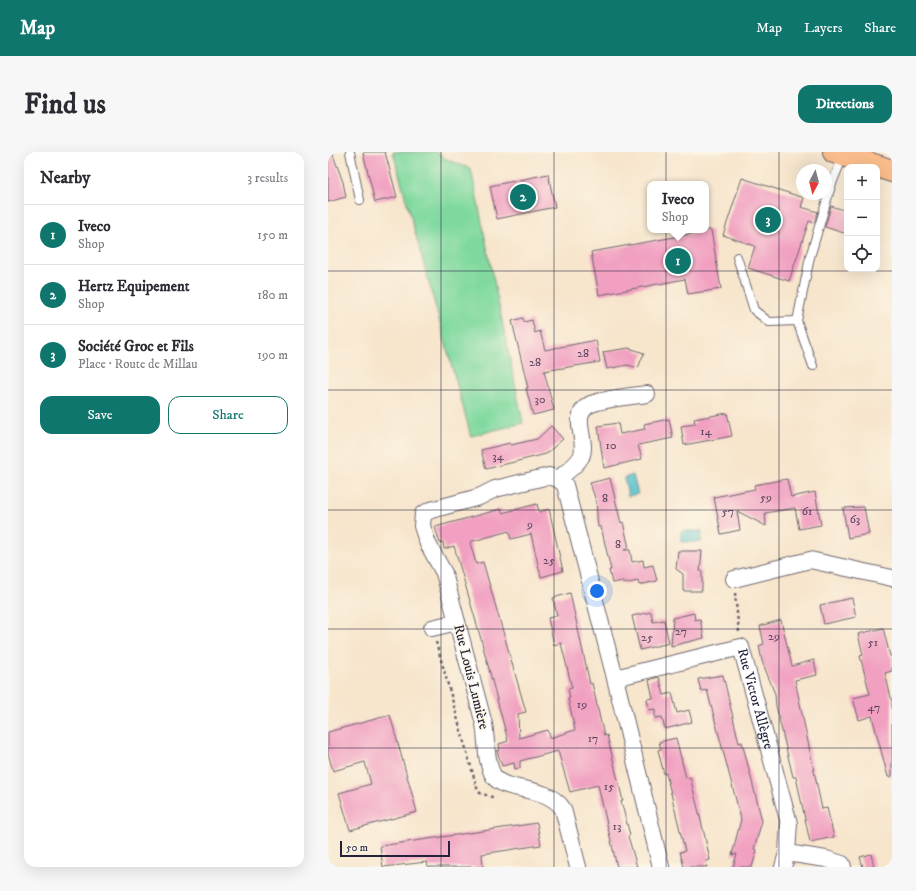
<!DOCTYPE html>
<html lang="en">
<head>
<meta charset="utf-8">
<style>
  body { margin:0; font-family:"IM FELL DW Pica",serif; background:#f7f7f7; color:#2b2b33 }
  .controls { position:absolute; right:12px; top:12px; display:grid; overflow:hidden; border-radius:8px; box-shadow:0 4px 16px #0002 }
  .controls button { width:36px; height:36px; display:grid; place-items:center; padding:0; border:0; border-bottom:1px solid #e1e1e2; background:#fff; color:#2b2b33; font:20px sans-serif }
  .compass { position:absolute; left:468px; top:12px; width:36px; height:36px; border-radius:50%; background:#fff; box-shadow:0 4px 16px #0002; rotate:187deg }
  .scale { position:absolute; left:12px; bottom:10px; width:110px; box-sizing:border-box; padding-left:4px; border:2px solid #22223b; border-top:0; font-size:11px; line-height:14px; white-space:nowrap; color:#22223b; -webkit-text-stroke:3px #fcf5e5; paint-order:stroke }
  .you { position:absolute; left:269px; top:439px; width:14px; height:14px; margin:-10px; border:3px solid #fff; border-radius:50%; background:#1a73e8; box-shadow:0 0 0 6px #1a73e833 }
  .badge { display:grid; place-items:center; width:26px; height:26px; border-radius:50%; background:#0f766e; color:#fff; font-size:13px; font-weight:700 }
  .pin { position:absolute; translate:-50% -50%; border:2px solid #fff; box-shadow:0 1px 4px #0006 }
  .popup { position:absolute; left:319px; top:29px; width:62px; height:52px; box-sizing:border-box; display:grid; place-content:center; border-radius:8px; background:#fff; filter:drop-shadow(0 1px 3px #0005); font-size:13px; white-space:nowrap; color:#7c7c81 }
  .popup b { font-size:15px; color:#2b2b33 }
  .popup::after { content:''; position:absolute; left:50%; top:100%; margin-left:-8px; border:8px solid transparent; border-top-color:#fff }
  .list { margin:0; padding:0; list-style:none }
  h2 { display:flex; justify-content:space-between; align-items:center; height:52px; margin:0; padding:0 16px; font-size:17px }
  h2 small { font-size:13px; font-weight:400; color:#7c7c81 }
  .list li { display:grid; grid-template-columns:26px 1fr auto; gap:12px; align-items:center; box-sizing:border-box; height:60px; padding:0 16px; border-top:1px solid #e1e1e2 }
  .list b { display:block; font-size:15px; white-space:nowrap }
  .list p { margin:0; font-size:13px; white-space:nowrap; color:#7c7c81 }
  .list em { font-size:13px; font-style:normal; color:#7c7c81 }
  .actions { display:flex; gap:8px; padding:12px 16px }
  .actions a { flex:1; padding:9px 0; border:1px solid #0f766e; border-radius:12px; text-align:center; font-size:14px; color:#0f766e }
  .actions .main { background:#0f766e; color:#fff }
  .icon { flex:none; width:22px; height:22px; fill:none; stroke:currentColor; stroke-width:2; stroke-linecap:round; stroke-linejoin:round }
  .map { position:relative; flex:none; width:564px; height:715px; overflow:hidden; border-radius:12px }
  header { display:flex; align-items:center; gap:24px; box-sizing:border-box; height:56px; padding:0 20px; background:#0f766e; color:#fff }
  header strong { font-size:19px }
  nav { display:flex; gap:22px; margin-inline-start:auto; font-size:14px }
  .intro { display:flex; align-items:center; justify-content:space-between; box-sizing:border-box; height:96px; padding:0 24px }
  h1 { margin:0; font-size:28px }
  .button { padding:10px 18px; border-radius:12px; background:#0f766e; color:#fff; font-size:14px; font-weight:700 }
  main { display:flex; gap:24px; padding:0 24px }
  aside { flex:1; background:#fff; border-radius:12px; box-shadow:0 4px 16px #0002 }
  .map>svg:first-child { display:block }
  .green { fill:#7fd99f; stroke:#507e6d }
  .water { fill:#53bfcc; stroke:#3a7084 }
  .building { fill:#f1a0c1 }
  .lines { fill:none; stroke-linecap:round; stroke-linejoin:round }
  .lane-casing { stroke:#6d666e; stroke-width:10 }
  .street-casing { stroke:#6d666e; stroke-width:18 }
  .primary-casing { stroke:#6d666e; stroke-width:24 }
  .path { stroke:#6d666e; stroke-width:2.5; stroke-dasharray:3 3; stroke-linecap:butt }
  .lane { stroke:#fff; stroke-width:8 }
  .street { stroke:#fff; stroke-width:16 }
  .primary { stroke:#f9bc8a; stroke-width:22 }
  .grid { fill:none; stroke:#22223b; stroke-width:1; stroke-opacity:0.55 }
  .labels { text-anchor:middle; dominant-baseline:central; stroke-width:3; stroke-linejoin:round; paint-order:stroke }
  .number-label { font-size:12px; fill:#56425c }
  .street-label { font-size:14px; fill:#22223b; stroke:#fcf5e5 }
</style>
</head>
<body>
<header>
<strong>Map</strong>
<nav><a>Map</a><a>Layers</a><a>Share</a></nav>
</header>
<div class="intro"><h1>Find us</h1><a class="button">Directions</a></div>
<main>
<aside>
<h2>Nearby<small>3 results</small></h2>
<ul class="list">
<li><span class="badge">1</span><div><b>Iveco</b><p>Shop</p></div><em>150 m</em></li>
<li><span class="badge">2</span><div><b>Hertz Equipement</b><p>Shop</p></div><em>180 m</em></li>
<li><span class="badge">3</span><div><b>Société Groc et Fils</b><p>Place · Route de Millau</p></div><em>190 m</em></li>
</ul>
<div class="actions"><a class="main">Save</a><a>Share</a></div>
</aside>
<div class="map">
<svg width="564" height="715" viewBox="0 0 564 715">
  <rect width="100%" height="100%" fill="#fcf5e5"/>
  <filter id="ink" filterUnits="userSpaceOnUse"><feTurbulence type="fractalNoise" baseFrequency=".025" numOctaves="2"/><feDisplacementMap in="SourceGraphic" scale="8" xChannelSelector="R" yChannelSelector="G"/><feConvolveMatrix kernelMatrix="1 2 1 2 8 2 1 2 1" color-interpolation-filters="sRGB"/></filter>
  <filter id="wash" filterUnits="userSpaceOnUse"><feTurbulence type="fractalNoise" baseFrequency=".012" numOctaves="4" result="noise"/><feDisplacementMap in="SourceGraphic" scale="16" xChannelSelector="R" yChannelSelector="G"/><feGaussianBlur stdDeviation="0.9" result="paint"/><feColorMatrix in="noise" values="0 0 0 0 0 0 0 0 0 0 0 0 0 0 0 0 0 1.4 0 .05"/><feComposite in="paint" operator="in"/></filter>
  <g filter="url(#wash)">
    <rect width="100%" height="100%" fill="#f7e5cc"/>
    <polygon class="green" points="65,0 108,0 118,7 143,17 195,271 143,284"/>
    <g class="water">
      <polygon points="305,323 310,342 300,344 296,326"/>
      <polygon points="353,379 374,379 373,390 353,390"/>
    </g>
    <g id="blocks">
      <g class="building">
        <polygon points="0,0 4,0 15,30 18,45 0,50"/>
        <polygon points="35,0 57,0 69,45 47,50"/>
        <polygon points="220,22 227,55 169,67 162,34"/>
        <polygon points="414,26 476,46 473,55 490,60 486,71 481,69 461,129 420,116 427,94 395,83"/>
        <polygon points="503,54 519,59 519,82 497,75"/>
        <polygon points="369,78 383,78 393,137 360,142 357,127 271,143 263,100 369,81"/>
        <polygon points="195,166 196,170 204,168 207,181 212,179 217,198 268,188 272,210 216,219 226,258 205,263 198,236 200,236 184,169"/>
        <polygon points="301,196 316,201 310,216 300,213 279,217 275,200"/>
        <polygon points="399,261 404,284 356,293 353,274 367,272 366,267"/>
        <polygon points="341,267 345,286 310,293 314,307 276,316 270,274 290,271 292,282 317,277 316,272"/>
        <polygon points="223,274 235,287 218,302 158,317 153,298 182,291 183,293 209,287"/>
        <polygon points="282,326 293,371 295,370 301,396 296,398 302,398 304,410 315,408 316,415 325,413 329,429 311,433 310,429 295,432 295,429 284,431 281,418 283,418 273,375 270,375 268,349 262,331"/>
        <polygon points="459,327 463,345 487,340 493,373 471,377 467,356 437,361 438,374 409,359 412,378 393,382 386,345 427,337 426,333"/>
        <polygon points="209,352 211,360 221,357 235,419 213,425 203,382 183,387 181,379 142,390 148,412 155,410 198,560 190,562 191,586 220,578 222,586 247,578 240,546 242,546 240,537 244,536 233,491 226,493 220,466 229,464 225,446 242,441 262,532 264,531 276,584 279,583 295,649 293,649 302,683 300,684 309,715 289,715 270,633 242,640 230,599 192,609 192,616 187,617 186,611 174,614 169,599 172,598 171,592 180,589 153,487 126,394 116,397 115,390 112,391 107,375 173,357 174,361"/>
        <polygon points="536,355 541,382 520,386 515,356"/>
        <polygon points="350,399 374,399 372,419 374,419 374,439 355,439 355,422 348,417"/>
        <polygon points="524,446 528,465 496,472 492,453"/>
        <polygon points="323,460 325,470 336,468 341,491 312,498 304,464"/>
        <polygon points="366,461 367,468 372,467 376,486 343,494 345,466"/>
        <polygon points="453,468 464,514 486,508 489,523 467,528 494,657 499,656 506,685 482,690 468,625 465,625 448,554 447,542 434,509 431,494 436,492 432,474"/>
        <polygon points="555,476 562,504 564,504 564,519 557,521 564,550 564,624 560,625 544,564 531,568 525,546 542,542 532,504 535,503 530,482"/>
        <polygon points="395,523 411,591 414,590 434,669 426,697 429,698 424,715 405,715 409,702 404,703 413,667 379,538 373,539 370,527"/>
        <polygon points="331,525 336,543 344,541 349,561 361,558 364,570 337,577 334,565 327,566 327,557 321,558 319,547 325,546 321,528"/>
        <polygon points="62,563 89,660 22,678 11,641 43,632 37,610 5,619 0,601 0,580"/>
        <polygon points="348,586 358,626 362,625 376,681 382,708 378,709 379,715 356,715 352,700 357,699 338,621 336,622 330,598 333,597 331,590"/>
        <polygon points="209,671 213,693 154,702 155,715 100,715 99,710 55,715 52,694"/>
        <polygon points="543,702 546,715 535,715 532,705"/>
      </g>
    </g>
  </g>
  <g filter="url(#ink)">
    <use href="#blocks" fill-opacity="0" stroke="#6d666e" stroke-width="1"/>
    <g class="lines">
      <defs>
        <g id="lane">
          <polyline points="22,0 32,48"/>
          <polyline points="409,105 426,158 441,170 469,169"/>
          <polyline points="485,214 469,169 482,105 503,34 515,4"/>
        </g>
        <g id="street">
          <path d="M230,327C237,321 248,314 253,305C261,289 241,265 261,253C272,247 305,244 319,242"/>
          <polyline points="406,427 482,408 564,426"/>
          <polyline points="104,476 129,470"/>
          <polyline points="459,701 498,707 514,712 515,715"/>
          <path d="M250,715L235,657C217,630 173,643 164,621C157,606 159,588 156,572L116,421L100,392L94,374L95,362L103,358L151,345L167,337L221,324L230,327L237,333L287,526"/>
          <path id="s1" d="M333,715L287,526L413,495L461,671L459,701L455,715"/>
        </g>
        <polyline id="primary" points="506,0 564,19"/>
      </defs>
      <use href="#lane" class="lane-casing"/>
      <use href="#street" class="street-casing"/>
      <use href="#primary" class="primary-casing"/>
      <g class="path">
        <polyline points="407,441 411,480"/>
        <polyline points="108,490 149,636 152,641 167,646"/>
      </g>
      <use href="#lane" class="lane"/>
      <use href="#street" class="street"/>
      <use href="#primary" class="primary"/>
    </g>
  </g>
  <path class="grid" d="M113,0V715M226,0V715M338,0V715M451,0V715M0,119H564M0,238H564M0,358H564M0,477H564M0,596H564"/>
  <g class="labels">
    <g class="number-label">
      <text x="255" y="201">28</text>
      <text x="207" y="210">28</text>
      <text x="212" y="247">30</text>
      <text x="378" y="279">14</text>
      <text x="283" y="293">10</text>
      <text x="170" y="304">34</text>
      <text x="438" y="345">59</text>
      <text x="277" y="346">8</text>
      <text x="400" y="359">57</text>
      <text x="479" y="359">61</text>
      <text x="527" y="367">63</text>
      <text x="202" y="372">9</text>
      <text x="290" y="392">8</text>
      <text x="221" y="408">25</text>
      <text x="353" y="479">27</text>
      <text x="446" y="484">29</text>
      <text x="319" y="485">25</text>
      <text x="545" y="490">51</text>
      <text x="254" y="552">19</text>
      <text x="546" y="555">47</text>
      <text x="265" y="586">17</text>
      <text x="281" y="634">15</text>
      <text x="289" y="674">13</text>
    </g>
    <g class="street-label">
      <text transform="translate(143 525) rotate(76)">Rue Louis Lumière</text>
      <text stroke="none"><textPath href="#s1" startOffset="378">Rue Victor Allègre</textPath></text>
    </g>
  </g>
</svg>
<div class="controls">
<button>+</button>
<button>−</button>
<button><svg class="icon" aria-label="locate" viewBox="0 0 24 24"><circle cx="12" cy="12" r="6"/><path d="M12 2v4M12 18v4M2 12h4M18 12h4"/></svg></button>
</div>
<svg class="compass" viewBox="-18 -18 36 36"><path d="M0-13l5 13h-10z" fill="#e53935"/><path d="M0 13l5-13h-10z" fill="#7c7c81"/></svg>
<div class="scale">50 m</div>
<div class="you"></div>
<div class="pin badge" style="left:350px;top:109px">1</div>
<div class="popup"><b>Iveco</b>Shop</div>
<div class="pin badge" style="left:195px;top:45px">2</div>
<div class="pin badge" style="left:440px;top:68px">3</div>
</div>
</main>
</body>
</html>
